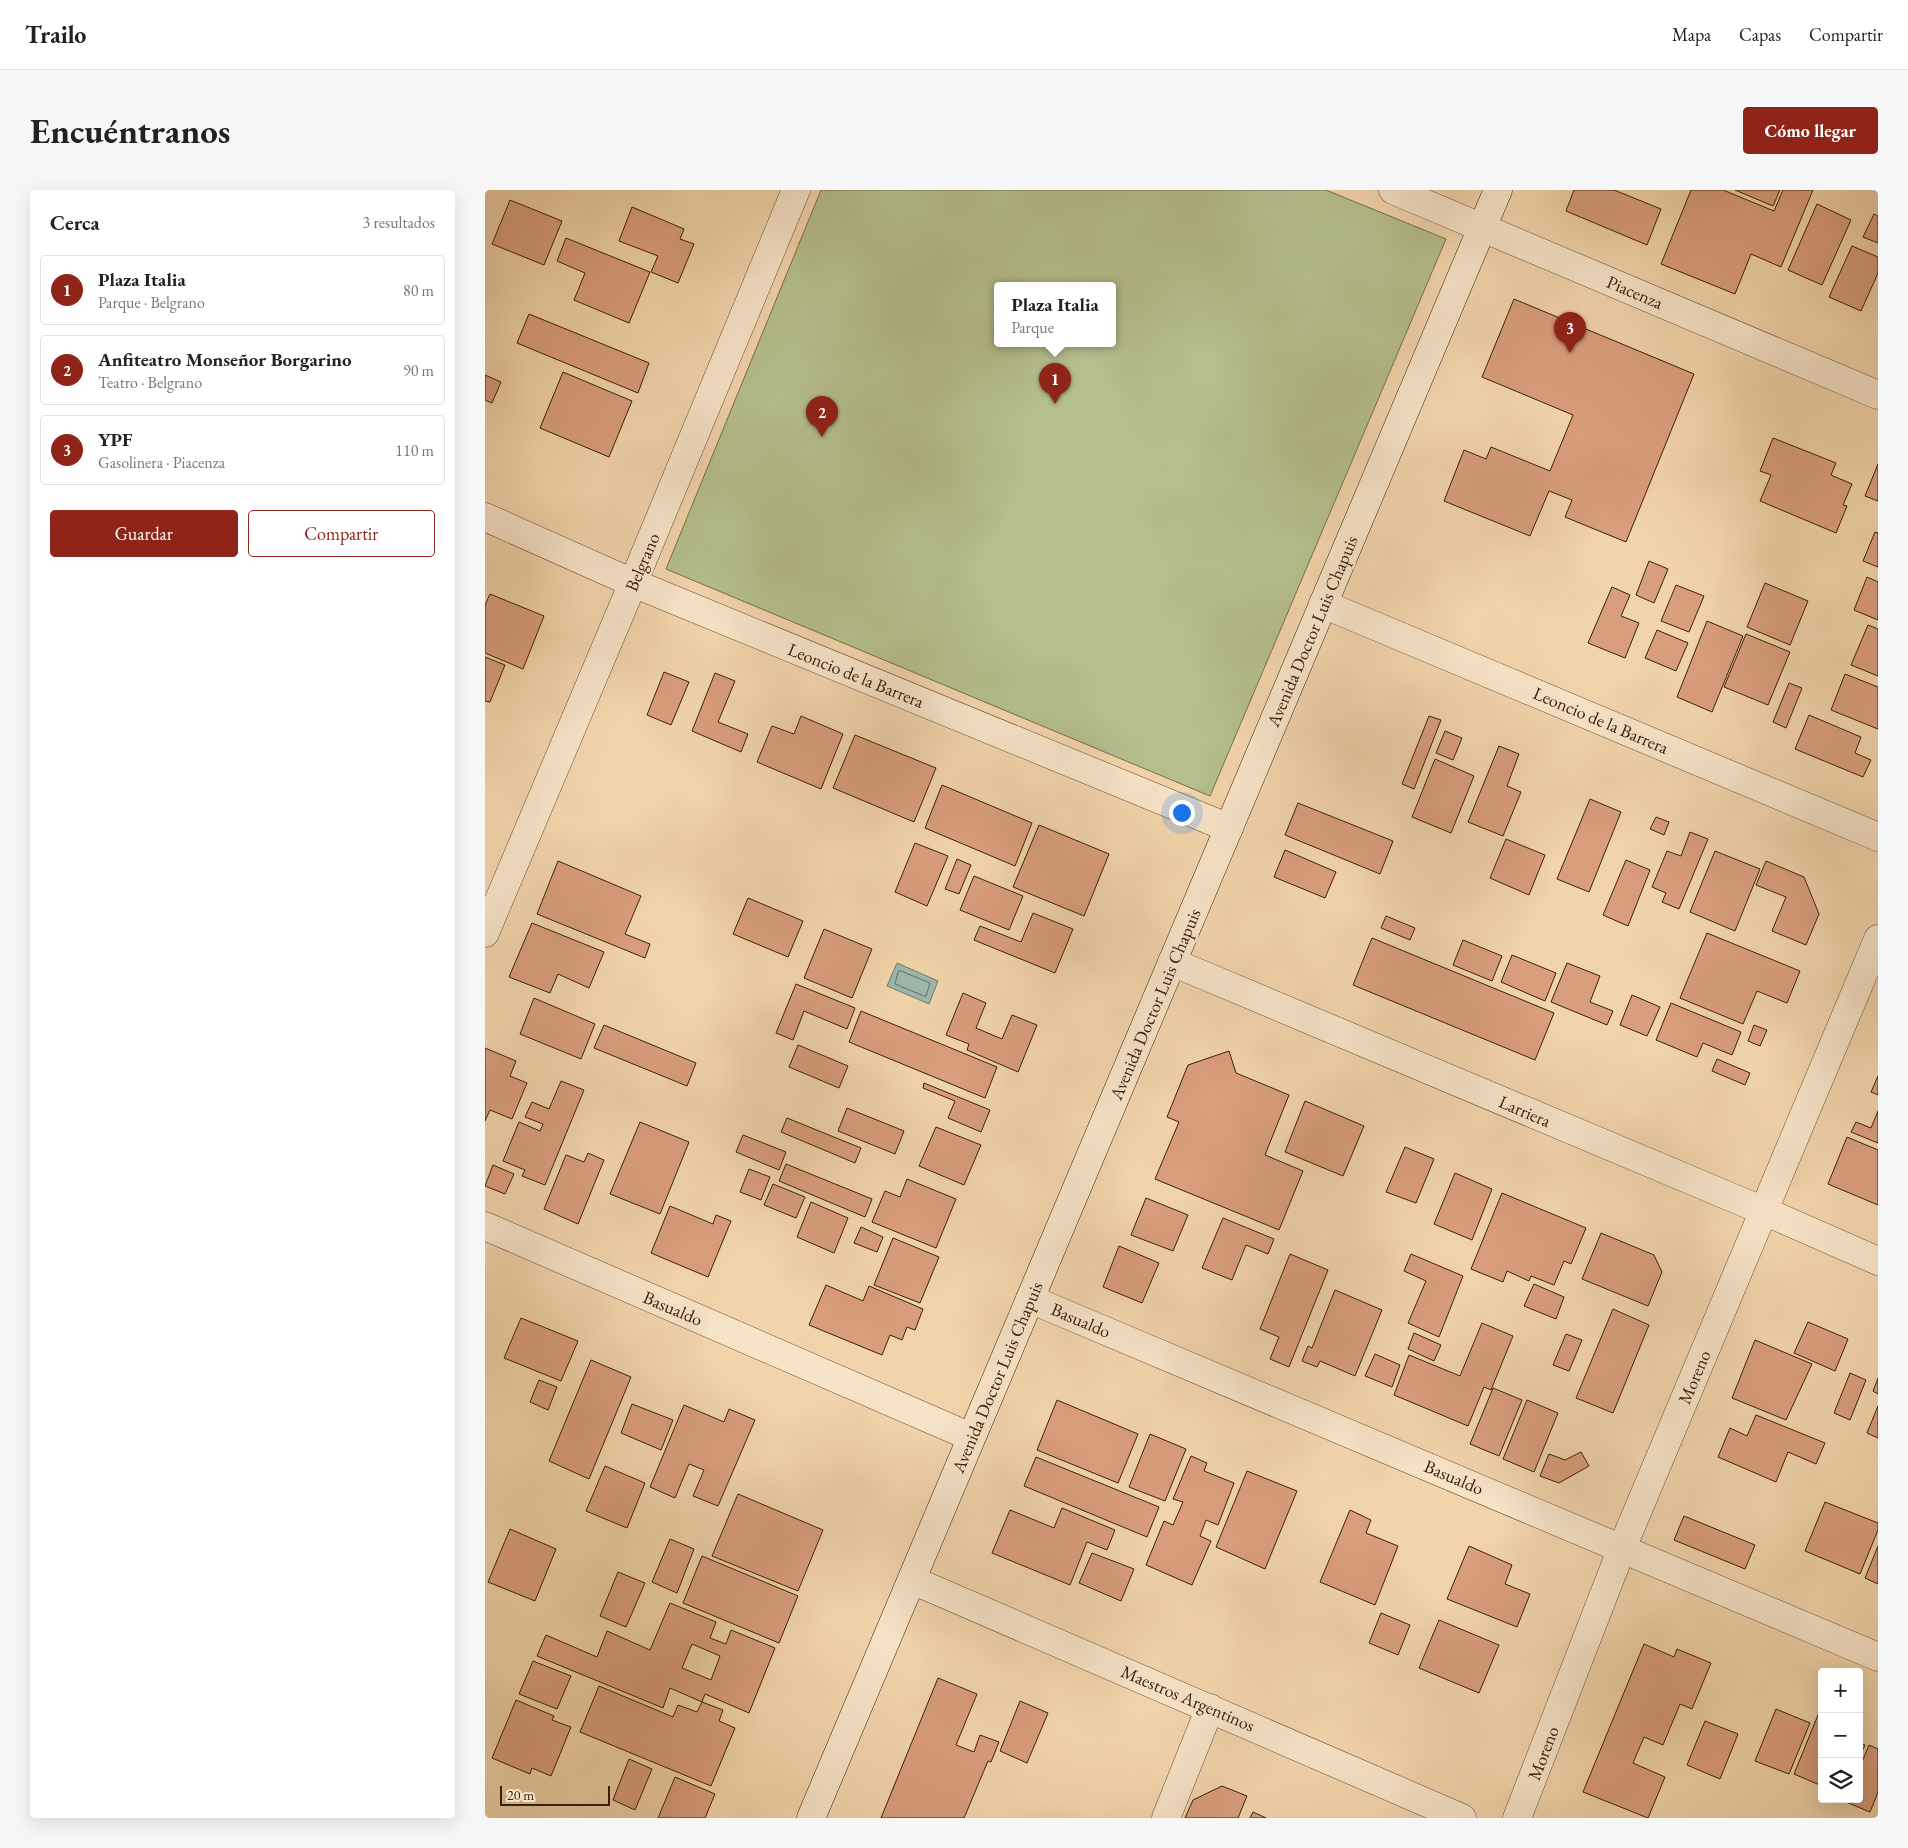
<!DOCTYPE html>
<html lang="es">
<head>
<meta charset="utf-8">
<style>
  body { margin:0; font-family:"EB Garamond",serif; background:#f6f6f6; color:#222 }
  .controls { position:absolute; right:15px; bottom:15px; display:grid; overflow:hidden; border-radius:5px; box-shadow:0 5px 20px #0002 }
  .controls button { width:45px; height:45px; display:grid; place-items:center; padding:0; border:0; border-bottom:1px solid #e0e0e0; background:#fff; color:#222; font:25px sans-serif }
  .scale { position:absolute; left:15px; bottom:12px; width:110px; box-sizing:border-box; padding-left:5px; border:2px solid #3c2009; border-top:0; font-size:14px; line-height:18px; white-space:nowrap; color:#3c2009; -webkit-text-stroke:4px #f7e3c8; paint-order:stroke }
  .you { position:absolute; left:696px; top:622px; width:18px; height:18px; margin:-12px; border:4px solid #fff; border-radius:50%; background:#1a73e8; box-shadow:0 0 0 8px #1a73e833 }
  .badge { display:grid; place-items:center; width:32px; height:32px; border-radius:50%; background:#8f2418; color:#fff; font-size:16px; font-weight:700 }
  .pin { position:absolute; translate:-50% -41px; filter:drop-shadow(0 1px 2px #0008) }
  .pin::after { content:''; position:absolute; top:26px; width:18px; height:15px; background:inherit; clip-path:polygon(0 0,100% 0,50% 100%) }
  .popup { position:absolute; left:509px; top:92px; width:122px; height:65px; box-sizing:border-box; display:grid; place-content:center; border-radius:5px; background:#fff; filter:drop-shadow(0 1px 4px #0005); font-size:16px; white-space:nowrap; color:#767676 }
  .popup b { font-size:19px; color:#222 }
  .popup::after { content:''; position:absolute; left:50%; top:100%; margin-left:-10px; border:10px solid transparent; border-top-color:#fff }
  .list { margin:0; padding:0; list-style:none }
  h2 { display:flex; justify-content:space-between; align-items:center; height:65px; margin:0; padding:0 20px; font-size:21px }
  h2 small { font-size:16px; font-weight:400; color:#767676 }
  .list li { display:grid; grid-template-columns:32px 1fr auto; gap:15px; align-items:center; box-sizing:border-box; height:70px; margin:0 10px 10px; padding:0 10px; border:1px solid #e0e0e0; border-radius:5px }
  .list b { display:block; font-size:19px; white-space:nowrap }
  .list p { margin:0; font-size:16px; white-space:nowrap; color:#767676 }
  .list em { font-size:16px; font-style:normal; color:#767676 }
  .actions { display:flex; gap:10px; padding:15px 20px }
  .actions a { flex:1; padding:11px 0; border:1px solid #8f2418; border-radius:5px; text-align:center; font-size:18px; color:#8f2418 }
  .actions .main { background:#8f2418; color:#fff }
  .icon { flex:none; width:28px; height:28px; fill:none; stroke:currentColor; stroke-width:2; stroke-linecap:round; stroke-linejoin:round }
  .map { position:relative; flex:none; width:1393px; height:1628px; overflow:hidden; border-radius:5px }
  header { display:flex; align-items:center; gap:30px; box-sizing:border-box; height:70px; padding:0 25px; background:#fff; border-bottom:1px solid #e0e0e0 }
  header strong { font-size:24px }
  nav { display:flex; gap:28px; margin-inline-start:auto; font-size:18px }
  .intro { display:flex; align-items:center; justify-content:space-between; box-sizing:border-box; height:120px; padding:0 30px }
  h1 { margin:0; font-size:35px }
  .button { padding:12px 22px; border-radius:5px; background:#8f2418; color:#fff; font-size:18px; font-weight:700 }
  main { display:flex; gap:30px; padding:0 30px }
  aside { flex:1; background:#fff; border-radius:5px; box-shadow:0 5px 20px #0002 }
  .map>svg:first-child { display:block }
  .green { fill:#b5be8d; stroke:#786f4b; fill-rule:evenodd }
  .water { fill:#9bb8ad; stroke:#757b6b }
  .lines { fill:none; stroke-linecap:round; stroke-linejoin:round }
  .shore { stroke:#6c6c5b; stroke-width:1 }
  .building { fill:#d99e7c; stroke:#3c2009; fill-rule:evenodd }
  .minor-casing { stroke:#6a4d32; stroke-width:29 }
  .secondary-casing { stroke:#3c2009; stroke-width:29 }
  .minor { stroke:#f7e3c8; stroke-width:28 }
  .secondary { stroke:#f7e3c8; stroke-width:28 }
  .labels { text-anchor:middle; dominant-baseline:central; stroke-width:5; stroke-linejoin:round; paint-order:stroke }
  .street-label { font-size:18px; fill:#3c2009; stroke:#f7e3c8 }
</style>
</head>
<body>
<header>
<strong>Trailo</strong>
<nav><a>Mapa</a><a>Capas</a><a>Compartir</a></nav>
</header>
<div class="intro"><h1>Encuéntranos</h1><a class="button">Cómo llegar</a></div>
<main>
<aside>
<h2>Cerca<small>3 resultados</small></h2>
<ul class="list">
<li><span class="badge">1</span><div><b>Plaza Italia</b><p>Parque · Belgrano</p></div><em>80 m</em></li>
<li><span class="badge">2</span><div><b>Anfiteatro Monseñor Borgarino</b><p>Teatro · Belgrano</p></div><em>90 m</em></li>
<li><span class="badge">3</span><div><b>YPF</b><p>Gasolinera · Piacenza</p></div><em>110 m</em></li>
</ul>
<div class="actions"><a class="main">Guardar</a><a>Compartir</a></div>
</aside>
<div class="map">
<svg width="1393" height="1628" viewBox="0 0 1393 1628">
  <rect width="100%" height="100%" fill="#f2d4ab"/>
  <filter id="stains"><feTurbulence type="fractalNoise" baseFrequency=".004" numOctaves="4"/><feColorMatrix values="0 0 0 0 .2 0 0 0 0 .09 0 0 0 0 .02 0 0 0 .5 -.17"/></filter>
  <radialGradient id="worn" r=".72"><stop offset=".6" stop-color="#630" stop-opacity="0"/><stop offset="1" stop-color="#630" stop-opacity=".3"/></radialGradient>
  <path class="green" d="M336,0H841L961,49L725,606L181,379ZM512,95H628V153H512Z"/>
  <polygon class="water" points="412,773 453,791 444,814 402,796"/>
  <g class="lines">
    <polygon class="shore" points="416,781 445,793 441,806 439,806 410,794 413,782"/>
  </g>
  <g class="building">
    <polygon points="1089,0 1129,0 1176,19 1162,55 1081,21"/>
    <polygon points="1206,0 1238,0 1289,21 1298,0 1328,0 1296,77 1266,64 1250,104 1176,74"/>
    <polygon points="1250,0 1295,0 1288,16"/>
    <polygon points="25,10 77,31 59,75 7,54"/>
    <polygon points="1332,14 1366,30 1337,95 1303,80"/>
    <polygon points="147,17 199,39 195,49 209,54 193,93 166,82 173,66 134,51"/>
    <polygon points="1389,24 1393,26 1393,53 1378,47"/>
    <polygon points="81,48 165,82 144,133 89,110 100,83 72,71"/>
    <polygon points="1367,56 1393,67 1393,83 1376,121 1344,107"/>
    <polygon points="1029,109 1209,184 1141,352 1080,327 1087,310 1064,301 1045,346 959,311 979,260 1001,269 1006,257 1065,281 1088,225 997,187"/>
    <polygon points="44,124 164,173 153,203 32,153"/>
    <polygon points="78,182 147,211 124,267 55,238"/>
    <polygon points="0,185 16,192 7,213 0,210"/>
    <polygon points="1288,248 1351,273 1346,285 1367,294 1358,315 1362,316 1351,343 1275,311 1286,285 1275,281"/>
    <polygon points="1393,274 1393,311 1380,306"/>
    <polygon points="1390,342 1393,343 1393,377 1378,371"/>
    <polygon points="1164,371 1183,379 1169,413 1151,405"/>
    <polygon points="1382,387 1393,392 1393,430 1369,420"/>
    <polygon points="1280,393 1323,411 1305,455 1262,437"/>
    <polygon points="1191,395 1219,406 1204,442 1176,431"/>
    <polygon points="1127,397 1145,405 1136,426 1154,433 1140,468 1103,453"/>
    <polygon points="5,404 59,426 38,479 0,463 0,415"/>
    <polygon points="1222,431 1258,446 1227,522 1192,507"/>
    <polygon points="1383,435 1393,439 1393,486 1366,475"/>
    <polygon points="1172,440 1203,453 1191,481 1160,468"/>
    <polygon points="1261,444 1305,462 1283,515 1239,497"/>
    <polygon points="0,467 20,475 5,512 0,511"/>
    <polygon points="179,482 204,492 186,535 162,525"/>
    <polygon points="230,483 250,491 233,532 263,544 256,562 207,541"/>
    <polygon points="1360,484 1393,497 1393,539 1346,520"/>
    <polygon points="1304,493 1317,498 1301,538 1288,532"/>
    <polygon points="1324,525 1376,547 1370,563 1386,570 1378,587 1310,559"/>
    <polygon points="316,526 358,544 336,599 272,572 287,536 309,544"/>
    <polygon points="944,526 956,530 929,599 917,594"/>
    <polygon points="960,541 977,548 968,570 951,563"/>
    <polygon points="370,545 451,578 429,632 348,598"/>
    <polygon points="1014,556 1034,564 1022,596 1036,602 1018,646 983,632"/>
    <polygon points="950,569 989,586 966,643 927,627"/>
    <polygon points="457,595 547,633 530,676 440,638"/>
    <polygon points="1105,609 1136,622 1104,702 1072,689"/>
    <polygon points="813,613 908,651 895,684 800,645"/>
    <polygon points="1171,627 1184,632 1179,645 1165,639"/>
    <polygon points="554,635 624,664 599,726 528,697"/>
    <polygon points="1205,642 1223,649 1194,719 1177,712 1181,703 1167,697 1182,661 1196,666"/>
    <polygon points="1021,649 1060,665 1044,705 1005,688"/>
    <polygon points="430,653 463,666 442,716 410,702"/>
    <polygon points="800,660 851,682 840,708 789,687"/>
    <polygon points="1230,661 1275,679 1250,741 1205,722"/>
    <polygon points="472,669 486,675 474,704 460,699"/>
    <polygon points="1141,670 1165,680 1143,736 1118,725"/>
    <polygon points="73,671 156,706 140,744 165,754 160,768 52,724"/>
    <polygon points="1281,671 1319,687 1334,724 1321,755 1287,741 1301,707 1271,695"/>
    <polygon points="489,686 538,706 524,740 475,720"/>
    <polygon points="263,708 318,731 303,767 248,744"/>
    <polygon points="548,723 588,739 570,783 489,750 495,736 536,752"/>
    <polygon points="901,726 930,738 925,750 896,738"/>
    <polygon points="47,733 119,762 104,798 73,784 65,803 24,787"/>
    <polygon points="339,739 387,759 367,808 319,788"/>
    <polygon points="1222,743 1315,781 1302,813 1272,801 1258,834 1195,808"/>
    <polygon points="887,748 1069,823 1050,870 868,795"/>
    <polygon points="978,750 1017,766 1007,791 968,775"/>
    <polygon points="1027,765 1071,783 1060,811 1016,792"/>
    <polygon points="1082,773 1115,786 1105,812 1128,821 1122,835 1066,812"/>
    <polygon points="311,794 370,818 362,839 319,821 308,850 291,843"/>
    <polygon points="478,803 501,813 491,838 517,849 527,825 552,835 533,882 482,860 484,854 461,845"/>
    <polygon points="1147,805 1175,817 1162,846 1135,835"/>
    <polygon points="49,808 110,834 96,869 35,844"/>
    <polygon points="1186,813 1256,842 1247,865 1218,853 1212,867 1171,850"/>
    <polygon points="376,821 512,877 500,908 364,852"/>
    <polygon points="119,835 211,873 202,896 109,858"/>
    <polygon points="1269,835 1282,840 1275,856 1263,851"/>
    <polygon points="313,855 363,876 354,898 304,877"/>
    <polygon points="0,858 31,871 25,886 42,893 27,929 5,920 0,931"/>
    <polygon points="744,861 751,883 804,905 780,965 818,981 794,1040 670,989 694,932 682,927 703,875"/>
    <polygon points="1232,869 1265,883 1260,895 1227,881"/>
    <polygon points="1393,886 1393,905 1386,902"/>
    <polygon points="76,891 99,900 60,995 37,986 40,980 18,971 34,932 55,941 58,934 40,927 47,912 64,919"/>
    <polygon points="439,893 505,920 496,942 463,928 470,911 438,898"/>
    <polygon points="820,911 879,936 858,986 800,962"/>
    <polygon points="362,918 419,941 410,964 353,941"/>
    <polygon points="1393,921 1393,953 1366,942 1371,932 1386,938"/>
    <polygon points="302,928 376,958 370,973 296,942"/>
    <polygon points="155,932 204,952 175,1024 125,1004"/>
    <polygon points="451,937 496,955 479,995 434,976"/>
    <polygon points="258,945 301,962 294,980 251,962"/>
    <polygon points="1362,947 1393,960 1393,1015 1343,994"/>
    <polygon points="920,957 949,969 931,1013 901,1002"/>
    <polygon points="103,963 119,970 93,1034 59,1019 81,965 99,972"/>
    <polygon points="301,974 387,1009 380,1027 294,991"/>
    <polygon points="8,975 29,984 20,1004 0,996"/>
    <polygon points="264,979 285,987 276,1010 255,1002"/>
    <polygon points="970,983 1007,999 987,1050 949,1034"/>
    <polygon points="422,989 471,1009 451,1058 387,1032 400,1001 415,1007"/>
    <polygon points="288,994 320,1007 311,1028 279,1015"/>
    <polygon points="1017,1003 1101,1038 1086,1074 1079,1071 1069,1095 1046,1086 1044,1091 1022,1081 1018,1092 986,1079"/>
    <polygon points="661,1008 703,1025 688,1061 646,1045"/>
    <polygon points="326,1012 363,1028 349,1063 312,1047"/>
    <polygon points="185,1016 228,1034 231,1025 246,1031 223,1087 166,1063"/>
    <polygon points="738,1028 789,1049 783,1064 761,1055 747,1090 717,1078"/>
    <polygon points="376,1037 398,1047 392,1062 369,1053"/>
    <polygon points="1116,1043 1169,1065 1177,1082 1163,1116 1097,1089"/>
    <polygon points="408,1048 454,1067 435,1113 389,1095"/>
    <polygon points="634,1056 674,1073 657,1113 618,1097"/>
    <polygon points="805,1064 843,1080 804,1177 785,1169 794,1147 775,1139"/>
    <polygon points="926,1064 978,1086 954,1147 923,1133 941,1091 919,1081"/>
    <polygon points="1049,1094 1079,1107 1071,1129 1039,1116"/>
    <polygon points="341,1095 378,1111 384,1096 438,1119 430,1140 422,1137 417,1150 405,1145 397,1165 324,1135"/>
    <polygon points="850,1100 897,1120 870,1186 835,1171 832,1177 817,1171 823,1156 827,1158"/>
    <polygon points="1128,1119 1164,1135 1128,1223 1091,1208"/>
    <polygon points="36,1128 93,1151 76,1191 19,1168"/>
    <polygon points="1323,1132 1363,1149 1350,1181 1309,1163"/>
    <polygon points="997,1133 1028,1146 1006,1200 999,1197 983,1236 909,1205 924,1165 975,1186"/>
    <polygon points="929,1143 956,1155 949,1171 923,1159"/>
    <polygon points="1081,1144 1097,1150 1084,1181 1068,1175"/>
    <polygon points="1270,1150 1327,1174 1301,1230 1247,1208"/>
    <polygon points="890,1164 915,1175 907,1197 880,1186"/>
    <polygon points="106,1170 146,1187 104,1289 64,1271"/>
    <polygon points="1365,1183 1381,1190 1365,1230 1349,1223"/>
    <polygon points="1393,1188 1393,1204 1388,1201"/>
    <polygon points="54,1190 72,1197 63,1220 45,1212"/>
    <polygon points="1008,1198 1037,1210 1014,1266 985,1254"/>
    <polygon points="572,1210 653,1244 633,1293 552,1260"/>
    <polygon points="1042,1210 1073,1223 1049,1282 1018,1269"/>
    <polygon points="147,1214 188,1230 176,1260 136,1243"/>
    <polygon points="199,1215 239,1232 244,1219 270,1230 233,1316 208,1306 219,1280 204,1274 190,1308 165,1297"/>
    <polygon points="1393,1216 1393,1248 1382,1243"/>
    <polygon points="1271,1225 1340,1253 1331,1274 1303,1262 1291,1292 1233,1267 1245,1238 1262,1246"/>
    <polygon points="665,1244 701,1259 680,1311 644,1297"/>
    <polygon points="1096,1262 1104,1276 1074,1293 1055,1286 1064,1264 1080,1270"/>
    <polygon points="706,1266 722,1273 719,1281 749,1293 733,1335 721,1330 715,1346 726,1351 707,1395 661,1375 679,1331 688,1335 698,1312 688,1309"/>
    <polygon points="551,1267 674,1317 662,1347 539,1296"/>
    <polygon points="120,1276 160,1293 142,1338 101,1321"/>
    <polygon points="762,1281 812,1301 780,1379 731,1357"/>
    <polygon points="253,1304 338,1340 313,1401 227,1366"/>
    <polygon points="1340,1312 1393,1333 1393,1340 1375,1384 1320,1361"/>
    <polygon points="577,1318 630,1340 622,1360 602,1352 585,1395 507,1363 525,1320 569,1338"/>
    <polygon points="865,1320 886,1330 881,1343 913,1356 890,1415 835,1392"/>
    <polygon points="1199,1326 1270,1355 1260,1379 1189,1350"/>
    <polygon points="25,1339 71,1359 50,1411 3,1392"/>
    <polygon points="185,1349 209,1359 192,1403 167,1392"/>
    <polygon points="984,1356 1027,1375 1020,1394 1045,1404 1032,1437 962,1409"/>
    <polygon points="1393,1356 1393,1394 1380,1388"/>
    <polygon points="607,1363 649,1379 636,1411 594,1393"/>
    <polygon points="217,1366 313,1406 294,1453 198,1413"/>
    <polygon points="133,1382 160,1393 141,1437 115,1426"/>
    <path d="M185,1413L231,1432L225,1448L241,1454L246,1440L290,1458L264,1523L220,1504L217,1512L185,1498L178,1518L52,1466L61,1445L112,1467L122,1441L165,1460ZM207,1454L235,1466L226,1490L197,1478Z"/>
    <polygon points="896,1423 925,1435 913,1465 884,1453"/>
    <polygon points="954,1430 1014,1455 994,1503 934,1478"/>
    <polygon points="1159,1454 1189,1467 1192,1459 1226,1473 1207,1519 1195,1514 1178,1555 1159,1547 1148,1573 1180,1587 1163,1628 1098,1602"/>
    <polygon points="48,1471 86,1486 72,1519 34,1504"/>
    <polygon points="453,1488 492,1504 471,1555 489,1562 495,1545 514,1552 506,1572 503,1571 479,1628 396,1628"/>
    <polygon points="114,1496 188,1527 193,1515 212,1522 217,1512 238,1520 234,1531 250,1538 226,1596 95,1542"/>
    <polygon points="31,1510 69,1526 67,1530 86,1537 66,1586 47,1578 45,1584 7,1568"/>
    <polygon points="535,1511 563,1523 542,1573 515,1561"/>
    <polygon points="1291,1519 1325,1533 1304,1584 1270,1571"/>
    <polygon points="1335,1520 1337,1521 1337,1596 1309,1584"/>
    <polygon points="1220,1531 1253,1544 1235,1589 1202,1575"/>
    <polygon points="1374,1553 1380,1555 1374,1568"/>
    <polygon points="1384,1555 1393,1559 1393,1602 1385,1622 1361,1612 1362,1609 1374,1609 1374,1579"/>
    <polygon points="144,1569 167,1579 150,1620 128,1610"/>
    <polygon points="190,1587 230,1604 220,1628 173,1628"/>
    <polygon points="737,1596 762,1606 753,1628 700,1628 708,1610"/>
    <polygon points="768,1622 781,1628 765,1628"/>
  </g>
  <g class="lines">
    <defs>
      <g id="minor">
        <polyline points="908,0 1393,205"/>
        <polyline points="0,327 148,393 744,638"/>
        <polyline points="838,414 1393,647"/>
        <polyline points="0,743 148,393 311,0"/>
        <polyline points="687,772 1279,1021 1393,1071"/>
        <polyline points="0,1036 486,1247"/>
        <polyline points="545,1109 1393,1467"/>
        <polyline points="427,1390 977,1628"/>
        <polyline points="681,1628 725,1518"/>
        <polyline points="1032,1628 1137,1358 1393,749"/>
      </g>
      <polyline id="secondary" points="326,1628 1013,0"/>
    </defs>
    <use href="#minor" class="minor-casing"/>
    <use href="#secondary" class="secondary-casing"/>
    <use href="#minor" class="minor"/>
    <use href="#secondary" class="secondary"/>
  </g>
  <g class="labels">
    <g class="street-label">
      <text transform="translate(1150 102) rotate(23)">Piacenza</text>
      <text transform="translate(157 372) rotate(-67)">Belgrano</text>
      <text transform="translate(827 441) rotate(-67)">Avenida Doctor Luis Chapuis</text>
      <text transform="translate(371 485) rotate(22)">Leoncio de la Barrera</text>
      <text transform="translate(1116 530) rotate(23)">Leoncio de la Barrera</text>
      <text transform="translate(670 814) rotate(-67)">Avenida Doctor Luis Chapuis</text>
      <text transform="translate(1040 921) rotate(23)">Larriera</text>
      <text transform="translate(188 1118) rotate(23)">Basualdo</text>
      <text transform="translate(596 1130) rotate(23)">Basualdo</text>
      <text transform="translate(512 1187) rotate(-67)">Avenida Doctor Luis Chapuis</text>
      <text transform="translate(1209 1187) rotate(-67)">Moreno</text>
      <text transform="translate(969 1287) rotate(23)">Basualdo</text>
      <text transform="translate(703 1508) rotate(23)">Maestros Argentinos</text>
      <text transform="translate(1058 1563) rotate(-69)">Moreno</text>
    </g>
  </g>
  <rect width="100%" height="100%" filter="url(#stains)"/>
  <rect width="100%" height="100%" fill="url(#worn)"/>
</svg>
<div class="controls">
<button>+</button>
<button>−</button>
<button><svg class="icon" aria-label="layers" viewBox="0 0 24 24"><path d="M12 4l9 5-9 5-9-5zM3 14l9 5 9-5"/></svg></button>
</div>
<div class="scale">20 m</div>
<div class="you"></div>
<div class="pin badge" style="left:570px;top:214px">1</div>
<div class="popup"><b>Plaza Italia</b>Parque</div>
<div class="pin badge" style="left:337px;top:247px">2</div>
<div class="pin badge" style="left:1085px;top:163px">3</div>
</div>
</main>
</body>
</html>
